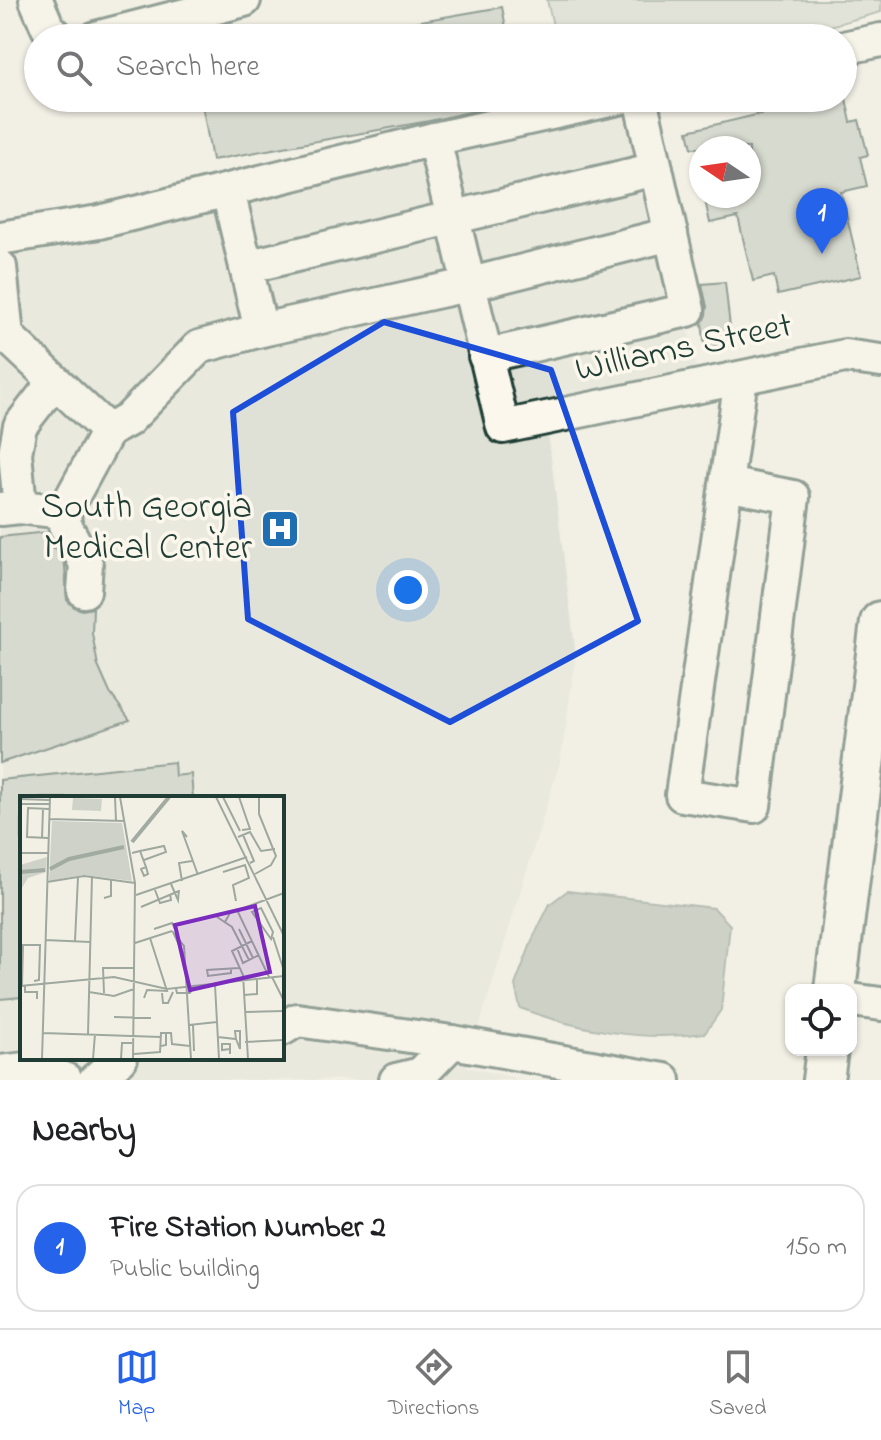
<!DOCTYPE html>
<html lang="en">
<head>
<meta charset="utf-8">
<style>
  body { margin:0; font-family:"Indie Flower",sans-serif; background:#f2f2f2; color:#202124 }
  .controls { position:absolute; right:24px; bottom:24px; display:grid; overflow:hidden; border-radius:16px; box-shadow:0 2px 6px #0004 }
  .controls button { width:72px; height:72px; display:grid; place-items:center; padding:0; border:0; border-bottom:2px solid #e0e0e0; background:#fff; color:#202124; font:40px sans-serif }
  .compass { position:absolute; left:689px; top:136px; width:72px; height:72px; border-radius:50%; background:#fff; box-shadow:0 2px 6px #0004; rotate:283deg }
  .you { position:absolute; left:408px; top:590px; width:28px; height:28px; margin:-20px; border:6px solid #fff; border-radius:50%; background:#1a73e8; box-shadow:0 0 0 12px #1a73e833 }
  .badge { display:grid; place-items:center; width:52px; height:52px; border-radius:50%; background:#2563eb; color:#fff; font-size:26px; font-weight:700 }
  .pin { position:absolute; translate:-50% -66px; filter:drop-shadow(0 2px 4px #0008) }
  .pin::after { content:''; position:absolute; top:42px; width:28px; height:24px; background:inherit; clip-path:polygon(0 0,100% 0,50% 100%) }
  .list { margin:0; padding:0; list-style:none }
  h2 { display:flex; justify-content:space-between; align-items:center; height:104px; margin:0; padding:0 32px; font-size:34px }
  h2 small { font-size:26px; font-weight:400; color:#757577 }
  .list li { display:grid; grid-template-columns:52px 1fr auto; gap:24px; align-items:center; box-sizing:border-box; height:128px; margin:0 16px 16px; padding:0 16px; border:2px solid #e0e0e0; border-radius:24px }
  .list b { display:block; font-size:30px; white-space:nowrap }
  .list p { margin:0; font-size:26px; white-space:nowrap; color:#757577 }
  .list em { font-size:26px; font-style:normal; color:#757577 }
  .icon { flex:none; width:44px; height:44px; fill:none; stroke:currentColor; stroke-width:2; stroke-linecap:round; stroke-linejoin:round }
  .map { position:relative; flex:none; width:881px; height:1080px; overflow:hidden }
  .search { position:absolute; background:#fff; box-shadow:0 2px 6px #0004; left:24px; right:24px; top:24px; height:88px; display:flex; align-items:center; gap:20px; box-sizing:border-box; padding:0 28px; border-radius:44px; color:#757577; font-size:30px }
  .sheet { height:248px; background:#fff }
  nav { display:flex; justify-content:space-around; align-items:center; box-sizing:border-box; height:112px; border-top:2px solid #e0e0e0; background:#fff; font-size:22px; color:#757577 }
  nav a { display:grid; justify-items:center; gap:4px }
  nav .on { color:#2563eb }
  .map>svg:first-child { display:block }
  .built { fill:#e0e1d6; fill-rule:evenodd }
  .green { fill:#cfd2c8; stroke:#77887e; stroke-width:2 }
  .water { fill:#a2aba1; stroke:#6e7f75; stroke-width:2 }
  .building { fill:#b7beb3; stroke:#1f3d34; stroke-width:2 }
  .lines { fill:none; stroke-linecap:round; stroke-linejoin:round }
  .minor-casing { stroke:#1f3d34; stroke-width:38 }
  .major-casing { stroke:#1f3d34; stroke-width:46 }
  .minor { stroke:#fbf7ec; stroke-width:32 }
  .major { stroke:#fbf7ec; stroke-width:40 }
  .marked { fill:none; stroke:#1d4ed8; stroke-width:6; stroke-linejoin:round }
  .labels { text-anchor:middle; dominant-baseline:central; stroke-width:7; stroke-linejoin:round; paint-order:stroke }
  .street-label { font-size:36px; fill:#1f3d34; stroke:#fbf7ec }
  .poi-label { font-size:36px; fill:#1f3d34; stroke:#fbf7ec; text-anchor:end }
  .inset-river { fill:none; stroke:#a2aba1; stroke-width:4 }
  .inset-road { fill:none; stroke:#9ea89e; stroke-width:2 }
  .view { fill:#7b2cbf; fill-opacity:0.15; stroke:#7b2cbf; stroke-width:4 }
  .inset-edge { fill:none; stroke:#1f3d34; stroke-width:4 }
</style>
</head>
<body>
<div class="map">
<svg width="881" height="1080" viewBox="0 0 881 1080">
  <rect width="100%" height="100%" fill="#f2f0e5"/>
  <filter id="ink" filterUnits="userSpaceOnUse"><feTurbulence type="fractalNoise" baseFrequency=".0125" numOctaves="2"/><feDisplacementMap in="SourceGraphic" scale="16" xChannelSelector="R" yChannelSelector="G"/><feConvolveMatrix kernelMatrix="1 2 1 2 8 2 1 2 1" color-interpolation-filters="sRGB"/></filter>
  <g filter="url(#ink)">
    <path class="built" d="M640,98L697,372L544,401L576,656L561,759L467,1067L524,1080H0V231ZM22,798H282V1058H22Z"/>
    <polygon class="green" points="547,0 881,0 881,12 786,38 556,38"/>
    <path class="water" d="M567,891L714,908L730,925L721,1010L705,1033C644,1042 577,1030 520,1008L515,985L534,936L550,904Z"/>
    <g class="building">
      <polygon points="502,7 508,38 381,38 380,28"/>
      <polygon points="843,94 845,94 851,122 859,120 868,155 860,157 867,186 841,192 861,276 778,295 774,276 753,281 738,217 710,223 704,196 749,196 749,148 692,148 688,131 828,98 843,98"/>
      <polygon points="201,98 500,98 501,105 429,121 212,160"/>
      <polygon points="725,282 732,345 705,348 702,323 706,315 707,307 702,284"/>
      <polygon points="47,532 49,548 56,548 65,566 67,600 74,607 82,610 93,608 92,633 98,666 110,693 130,720 0,763 0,537"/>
      <polygon points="174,762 175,776 191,774 193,798 22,798 22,997 0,999 0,780"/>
    </g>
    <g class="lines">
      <defs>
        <g id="minor">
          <polyline points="36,0 48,28 59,38"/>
          <polyline points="96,38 244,0"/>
          <polyline points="843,48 881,40"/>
          <polyline points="434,139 503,427 845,356 881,361"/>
          <polyline points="228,191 261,330"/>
          <polyline points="0,238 99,222 434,139 619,98"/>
          <polyline points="0,267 7,336 108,431"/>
          <polyline points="246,267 656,169"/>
          <polyline points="485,356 688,310 640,98"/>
          <polyline points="726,484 793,497 754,806 682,795 741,378"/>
          <polyline points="20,507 64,512 108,431 128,420 199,347 261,330 467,285 671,234"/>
          <polyline points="1,509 20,507 15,453 20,426 54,382"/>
          <polyline points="64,512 65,525 86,564 84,591"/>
          <polyline points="851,1000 881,1004"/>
          <polyline points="282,1029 297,1020 452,1042 664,1080"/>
          <polyline points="0,1072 34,1068 66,1080"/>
          <polyline points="95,1080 121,1058"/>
          <polyline points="396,1080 421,1074 452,1042"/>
        </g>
        <g id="major">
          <polyline points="835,990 881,622"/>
          <polyline points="823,1080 827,1050"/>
        </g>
      </defs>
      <use href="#minor" class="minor-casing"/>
      <use href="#major" class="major-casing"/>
      <use href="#minor" class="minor"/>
      <use href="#major" class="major"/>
    </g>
  </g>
  <path d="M0 0H881V1080H0ZM384,322L551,370L638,621L450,722L248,619L233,412Z" fill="#f2f0e5" fill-opacity=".55" fill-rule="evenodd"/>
  <path class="marked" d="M384,322L551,370L638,621L450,722L248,619L233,412Z"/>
  <defs>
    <symbol id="hospital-square" viewBox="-11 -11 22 22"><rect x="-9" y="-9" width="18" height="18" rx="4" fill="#1f6fb2" stroke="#fbf7ec"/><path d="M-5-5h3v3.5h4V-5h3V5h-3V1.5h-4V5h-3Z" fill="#fff"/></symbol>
  </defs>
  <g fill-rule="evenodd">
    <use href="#hospital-square" x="258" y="507" width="44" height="44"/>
  </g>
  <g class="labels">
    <g class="street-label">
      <text transform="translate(684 349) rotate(-12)">Williams Street</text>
    </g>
    <g class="poi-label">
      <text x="252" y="508">South Georgia<tspan x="252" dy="41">Medical Center</tspan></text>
    </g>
  </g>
  <g transform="translate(20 796)">
    <rect width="264" height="264" fill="#f2f0e5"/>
    <path d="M53,2L82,3L81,15L52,14ZM32,25L102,27L112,85L63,79L29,85ZM27,61L26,76L8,82L0,95V69Z" fill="#cfd2c8"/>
    <path class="inset-river" d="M112,46L149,1M30,73L49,63L104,51M0,76L25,74"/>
    <path class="inset-road" d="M95,1L96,25M100,1L115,87L113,263M196,1L264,140M203,1L220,35M219,1L230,33L222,34M0,3L29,4M0,8H29M29,23L104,25M223,39L234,65L230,67M167,41L162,35L178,79M218,41L230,36L241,55L255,53M22,42L23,13M28,42L7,41L8,12L29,13M120,55L144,50L146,56L124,64M0,57H28M112,57L120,55L126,71M126,71L128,78L124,80L121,73ZM203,76L225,69L229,82L213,89L216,105M235,78L251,69L256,60L239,18V1M162,85L159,67L172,65M27,86L64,80L115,87M151,88L158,104L159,94M135,94L140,107L151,104L150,98M116,99L227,61M84,102L91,100V83M121,111L159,95M241,112L253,136L251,143L232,116ZM217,114L249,181M197,121L212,131L229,164M205,126L210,117L264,97M134,133L152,127L156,135M219,133L233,162M152,135L164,150L171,263M153,136L165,162M253,141L264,175M25,144L70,146M55,145L58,81M115,147L152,135M217,152L223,167L239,159M211,172V177L188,180L187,174L219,172M252,181L264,205M195,189L199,263M0,190L94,181L147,193L264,180M2,190L3,149H20L19,184L14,185M5,190V196H17V203M156,193L157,197H170L175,189M69,196L94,200L114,193M84,197L83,172H114M142,197L143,207H148L153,196M224,199L237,198V184M124,202L127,194L147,195L130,142M225,216L264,215M94,221L131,222M169,229L197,226M173,229L174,255M23,237L141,241M146,237H151L152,248L170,250M68,238L72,80M198,241L216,243L215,235H220V253L216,243M225,246L264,244M210,253L202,254V248H210V258M114,258L140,256L141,237H146V249L141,250M22,263L30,1M73,263L75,238M101,263L102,247H112M228,263L223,179L212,155L232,145"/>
    <path class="view" d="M235,110L250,176L170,194L155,129Z"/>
    <rect width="264" height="264" class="inset-edge"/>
  </g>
</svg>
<div class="controls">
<button><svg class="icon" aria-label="locate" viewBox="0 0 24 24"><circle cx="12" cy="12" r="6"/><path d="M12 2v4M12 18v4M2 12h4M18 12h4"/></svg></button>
</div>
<svg class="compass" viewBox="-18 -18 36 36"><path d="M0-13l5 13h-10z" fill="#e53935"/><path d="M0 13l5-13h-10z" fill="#757577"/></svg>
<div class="you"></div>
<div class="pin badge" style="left:822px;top:254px">1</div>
<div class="search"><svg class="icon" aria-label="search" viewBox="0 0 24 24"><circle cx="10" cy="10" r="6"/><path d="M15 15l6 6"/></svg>Search here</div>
</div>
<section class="sheet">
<h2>Nearby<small></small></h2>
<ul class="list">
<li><span class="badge">1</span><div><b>Fire Station Number 2</b><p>Public building</p></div><em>150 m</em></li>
</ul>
</section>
<nav>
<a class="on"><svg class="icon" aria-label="map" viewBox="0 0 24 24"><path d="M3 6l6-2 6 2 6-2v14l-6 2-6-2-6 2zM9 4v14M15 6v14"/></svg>Map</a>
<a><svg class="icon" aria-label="directions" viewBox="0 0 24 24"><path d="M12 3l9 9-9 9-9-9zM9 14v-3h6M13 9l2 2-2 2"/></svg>Directions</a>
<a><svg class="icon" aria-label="saved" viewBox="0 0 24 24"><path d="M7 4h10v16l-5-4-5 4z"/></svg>Saved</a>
</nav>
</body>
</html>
